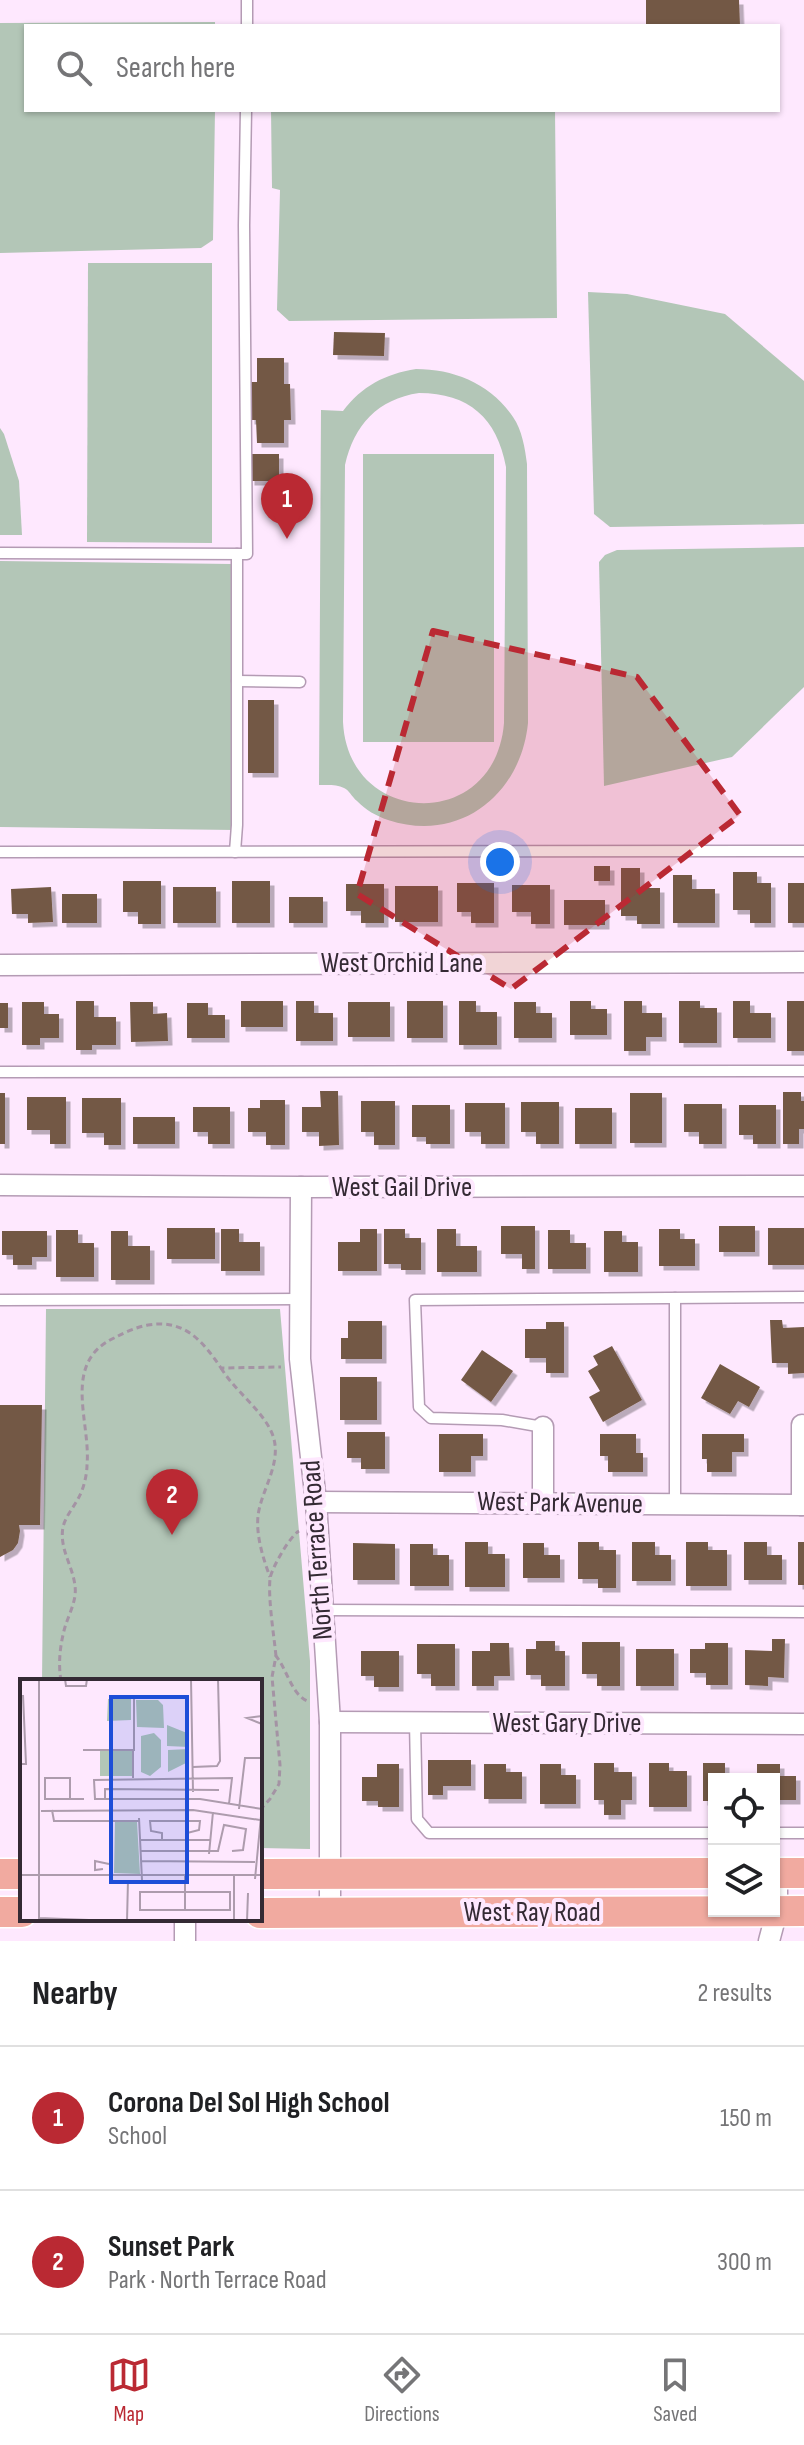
<!DOCTYPE html>
<html lang="en">
<head>
<meta charset="utf-8">
<style>
  body { margin:0; font-family:"Sofia Sans Condensed",sans-serif; background:#f2f2f2; color:#202124 }
  .controls { position:absolute; right:24px; bottom:24px; display:grid; overflow:hidden; border-radius:0px; box-shadow:0 2px 6px #0004 }
  .controls button { width:72px; height:72px; display:grid; place-items:center; padding:0; border:0; border-bottom:2px solid #e0e0e0; background:#fff; color:#202124; font:40px sans-serif }
  .you { position:absolute; left:500px; top:862px; width:28px; height:28px; margin:-20px; border:6px solid #fff; border-radius:50%; background:#1a73e8; box-shadow:0 0 0 12px #1a73e833 }
  .badge { display:grid; place-items:center; width:52px; height:52px; border-radius:50%; background:#ba2933; color:#fff; font-size:26px; font-weight:700 }
  .pin { position:absolute; translate:-50% -66px; filter:drop-shadow(0 2px 4px #0008) }
  .pin::after { content:''; position:absolute; top:42px; width:28px; height:24px; background:inherit; clip-path:polygon(0 0,100% 0,50% 100%) }
  .list { margin:0; padding:0; list-style:none }
  h2 { display:flex; justify-content:space-between; align-items:center; height:104px; margin:0; padding:0 32px; font-size:34px }
  h2 small { font-size:26px; font-weight:400; color:#757577 }
  .list li { display:grid; grid-template-columns:52px 1fr auto; gap:24px; align-items:center; box-sizing:border-box; height:144px; padding:0 32px; border-top:2px solid #e0e0e0 }
  .list b { display:block; font-size:30px; white-space:nowrap }
  .list p { margin:0; font-size:26px; white-space:nowrap; color:#757577 }
  .list em { font-size:26px; font-style:normal; color:#757577 }
  .icon { flex:none; width:44px; height:44px; fill:none; stroke:currentColor; stroke-width:2; stroke-linecap:round; stroke-linejoin:round }
  .map { position:relative; flex:none; width:804px; height:1941px; overflow:hidden }
  .search { position:absolute; background:#fff; box-shadow:0 2px 6px #0004; left:24px; right:24px; top:24px; height:88px; display:flex; align-items:center; gap:20px; box-sizing:border-box; padding:0 28px; border-radius:0px; color:#757577; font-size:30px }
  .sheet { height:392px; background:#fff }
  nav { display:flex; justify-content:space-around; align-items:center; box-sizing:border-box; height:112px; border-top:2px solid #e0e0e0; background:#fff; font-size:22px; color:#757577 }
  nav a { display:grid; justify-items:center; gap:4px }
  nav .on { color:#ba2933 }
  .map>svg:first-child { display:block }
  .green { fill:#b3c6b7; fill-rule:evenodd }
  .building { fill:#735944; filter:url(#shadow) }
  .lines { fill:none; stroke-linecap:round; stroke-linejoin:round }
  .lane-casing { stroke:#b49bb4; stroke-width:13 }
  .street-casing { stroke:#b49bb4; stroke-width:23 }
  .primary-casing { stroke:#fff; stroke-width:33 }
  .path { stroke:#a493a4; stroke-width:3; stroke-dasharray:6 4; stroke-linecap:butt }
  .lane { stroke:#fff; stroke-width:10 }
  .street { stroke:#fff; stroke-width:20 }
  .primary { stroke:#f1aaa0; stroke-width:30 }
  .marked { fill:#ba2933; fill-opacity:0.2; stroke:#ba2933; stroke-width:6; stroke-dasharray:16 10; stroke-linejoin:round }
  .labels { text-anchor:middle; dominant-baseline:central; stroke-width:8; stroke-linejoin:round; paint-order:stroke }
  .street-label { font-size:28px; fill:#342a34; stroke:#fee8fe }
  .inset-road { fill:none; stroke:#ad9cad; stroke-width:2 }
  .view { fill:#1d4ed8; fill-opacity:0.15; stroke:#1d4ed8; stroke-width:4 }
  .inset-edge { fill:none; stroke:#342a34; stroke-width:4 }
</style>
</head>
<body>
<div class="map">
<svg width="804" height="1941" viewBox="0 0 804 1941">
  <defs>
    <filter id="shadow"><feDropShadow dx="4.5" dy="4.5" stdDeviation="0" flood-color="#0004"/></filter>
  </defs>
  <rect width="100%" height="100%" fill="#fee8fe"/>
  <g class="green">
    <polygon points="215,22 215,26 26,26 26,110 215,110 213,240 201,248 0,253 0,23"/>
    <polygon points="271,110 555,110 557,318 289,321 277,310 280,190 272,188"/>
    <polygon points="88,263 212,263 212,543 87,542"/>
    <polygon points="588,292 627,294 725,314 804,381 804,524 610,527 594,514"/>
    <path d="M416,369C454,369 491,384 513,417C522,430 525,448 527,464L528,723C521,794 460,844 388,820C376,816 366,810 357,801C352,797 349,790 344,788C337,784 326,785 319,785L321,410L343,411C362,386 385,374 416,369ZM419,393C469,393 497,418 506,467L504,723C495,833 348,827 343,722L345,465C354,425 378,399 419,393Z"/>
    <polygon points="0,428 4,434 19,481 22,535 0,535"/>
    <rect x="363" y="454" width="131" height="288"/>
    <polygon points="804,547 804,687 732,757 604,786 599,562 605,555 617,550"/>
    <polygon points="0,561 232,564 234,830 0,827"/>
    <polygon points="46,1309 280,1309 310,1661 310,1849 260,1848 260,1681 42,1681"/>
  </g>
  <g class="building">
    <polygon points="646,0 739,0 740,26 646,26"/>
    <polygon points="334,332 385,333 384,356 333,355"/>
    <polygon points="257,358 284,358 284,384 290,384 291,420 284,420 284,443 257,443 256,420 250,420 250,382 257,382"/>
    <rect x="250" y="454" width="29" height="27"/>
    <rect x="248" y="700" width="26" height="73"/>
    <rect x="594" y="866" width="16" height="15"/>
    <polygon points="621,868 640,868 640,888 660,888 660,924 637,924 637,916 621,916"/>
    <polygon points="733,872 757,872 757,883 771,883 771,923 750,923 750,910 733,910"/>
    <polygon points="673,875 692,875 692,889 715,889 715,923 673,923"/>
    <polygon points="123,881 161,881 161,924 138,924 138,912 123,912"/>
    <rect x="232" y="881" width="38" height="42"/>
    <polygon points="457,883 494,883 494,923 471,923 471,912 457,912"/>
    <rect x="788" y="883" width="16" height="40"/>
    <polygon points="346,884 384,884 384,923 361,923 361,911 346,911"/>
    <polygon points="512,885 550,885 550,924 531,924 531,912 512,912"/>
    <rect x="395" y="886" width="43" height="36"/>
    <polygon points="51,887 53,922 28,923 28,914 12,914 11,889"/>
    <rect x="173" y="887" width="43" height="36"/>
    <rect x="62" y="894" width="35" height="29"/>
    <rect x="289" y="897" width="34" height="26"/>
    <rect x="564" y="900" width="41" height="25"/>
    <polygon points="76,1001 94,1001 94,1017 116,1017 116,1045 92,1045 92,1050 76,1050"/>
    <rect x="241" y="1001" width="42" height="26"/>
    <polygon points="296,1001 314,1001 314,1013 333,1013 333,1041 296,1041"/>
    <rect x="407" y="1001" width="36" height="37"/>
    <polygon points="459,1001 476,1001 476,1012 497,1012 497,1045 459,1045"/>
    <polygon points="570,1001 591,1001 591,1009 607,1009 607,1035 570,1035"/>
    <polygon points="624,1001 642,1001 642,1013 662,1013 662,1037 646,1037 646,1051 624,1051"/>
    <polygon points="679,1001 700,1001 700,1008 717,1008 717,1043 679,1043"/>
    <polygon points="733,1001 750,1001 750,1013 771,1013 771,1038 733,1038"/>
    <rect x="787" y="1001" width="17" height="50"/>
    <polygon points="22,1002 44,1002 44,1014 59,1014 59,1038 40,1038 40,1045 22,1045"/>
    <polygon points="130,1002 153,1002 153,1014 167,1013 168,1041 131,1042"/>
    <rect x="348" y="1002" width="42" height="35"/>
    <polygon points="514,1002 536,1002 536,1013 552,1013 552,1038 514,1038"/>
    <rect x="0" y="1003" width="8" height="25"/>
    <polygon points="187,1003 208,1003 208,1015 225,1015 225,1038 187,1038"/>
    <polygon points="320,1091 338,1091 339,1145 319,1146 319,1132 302,1132 302,1107 321,1107"/>
    <polygon points="783,1092 801,1092 801,1101 804,1101 804,1129 799,1129 799,1144 783,1144"/>
    <rect x="0" y="1093" width="5" height="51"/>
    <rect x="630" y="1093" width="32" height="50"/>
    <polygon points="27,1097 66,1097 66,1144 50,1144 50,1130 27,1130"/>
    <polygon points="82,1098 121,1098 121,1145 104,1145 104,1133 82,1133"/>
    <polygon points="260,1100 285,1100 285,1145 266,1145 266,1132 248,1132 248,1108 260,1108"/>
    <polygon points="361,1101 395,1101 395,1145 374,1145 374,1132 361,1132"/>
    <polygon points="521,1102 559,1102 559,1144 536,1144 536,1132 521,1132"/>
    <polygon points="465,1103 505,1103 505,1144 481,1144 481,1132 465,1132"/>
    <polygon points="684,1104 722,1104 722,1144 699,1144 699,1132 684,1132"/>
    <polygon points="412,1105 450,1105 450,1144 426,1144 426,1137 412,1137"/>
    <polygon points="739,1105 776,1105 776,1144 753,1144 753,1135 739,1135"/>
    <polygon points="193,1107 230,1107 230,1144 208,1144 208,1132 193,1132"/>
    <rect x="575" y="1108" width="37" height="36"/>
    <rect x="133" y="1117" width="42" height="27"/>
    <polygon points="501,1226 535,1226 535,1269 522,1269 522,1254 501,1254"/>
    <rect x="719" y="1226" width="36" height="26"/>
    <rect x="167" y="1228" width="48" height="31"/>
    <rect x="768" y="1228" width="36" height="37"/>
    <polygon points="221,1229 239,1229 239,1242 260,1242 260,1271 221,1271"/>
    <polygon points="360,1229 377,1229 377,1271 338,1271 338,1242 360,1242"/>
    <polygon points="384,1229 405,1229 405,1238 421,1238 421,1270 401,1270 401,1264 384,1264"/>
    <polygon points="437,1229 456,1229 456,1246 477,1246 477,1272 437,1272"/>
    <polygon points="659,1229 680,1229 680,1239 695,1239 695,1266 659,1266"/>
    <polygon points="56,1230 78,1230 78,1243 94,1243 94,1277 56,1277"/>
    <polygon points="548,1230 570,1230 570,1243 586,1243 586,1269 548,1269"/>
    <polygon points="2,1231 47,1231 47,1257 32,1257 32,1265 13,1265 13,1255 2,1255"/>
    <polygon points="111,1231 128,1231 128,1246 150,1246 150,1280 111,1280"/>
    <polygon points="604,1231 622,1231 622,1242 638,1242 638,1272 604,1272"/>
    <polygon points="770,1320 782,1320 783,1328 804,1327 804,1373 788,1374 788,1363 772,1363"/>
    <polygon points="348,1321 382,1321 382,1359 341,1359 341,1338 348,1338"/>
    <polygon points="546,1322 564,1322 564,1373 546,1373 546,1358 525,1358 525,1329 546,1329"/>
    <polygon points="612,1346 642,1400 603,1422 589,1397 600,1391 588,1371 598,1365 593,1356"/>
    <polygon points="482,1350 513,1371 491,1402 461,1380"/>
    <polygon points="720,1364 760,1387 749,1407 738,1401 730,1414 701,1398"/>
    <rect x="340" y="1377" width="37" height="43"/>
    <polygon points="0,1405 42,1405 40,1525 19,1525 20,1531 18,1543 13,1550 0,1557"/>
    <polygon points="347,1432 385,1432 385,1469 361,1469 361,1458 347,1458"/>
    <polygon points="439,1434 483,1434 483,1456 471,1456 471,1472 439,1472"/>
    <polygon points="600,1434 636,1434 636,1453 643,1453 643,1472 608,1472 608,1456 600,1456"/>
    <polygon points="702,1434 744,1434 744,1452 732,1452 732,1472 707,1472 707,1459 702,1459"/>
    <polygon points="465,1542 488,1542 488,1554 505,1554 505,1587 465,1587"/>
    <polygon points="578,1542 599,1542 599,1550 616,1550 616,1588 598,1588 598,1579 578,1579"/>
    <polygon points="632,1542 655,1542 655,1555 671,1555 671,1581 632,1581"/>
    <polygon points="686,1542 708,1542 708,1550 727,1550 727,1586 686,1586"/>
    <polygon points="744,1542 767,1542 767,1555 782,1555 782,1580 744,1580"/>
    <rect x="798" y="1542" width="6" height="43"/>
    <polygon points="353,1543 395,1544 395,1580 353,1580"/>
    <polygon points="523,1543 544,1543 544,1555 560,1555 560,1578 523,1578"/>
    <polygon points="410,1544 433,1544 433,1555 449,1555 449,1586 410,1586"/>
    <polygon points="772,1639 785,1639 784,1678 768,1677 768,1686 745,1685 745,1650 772,1651"/>
    <polygon points="536,1641 555,1641 555,1651 565,1651 565,1686 541,1686 541,1675 526,1675 526,1649 536,1649"/>
    <polygon points="582,1642 620,1642 620,1686 597,1686 597,1674 582,1674"/>
    <polygon points="490,1643 509,1643 510,1676 494,1676 494,1686 472,1686 472,1651 490,1651"/>
    <polygon points="705,1643 728,1643 728,1685 706,1685 706,1673 690,1673 690,1649 705,1649"/>
    <polygon points="417,1644 455,1644 455,1686 431,1686 431,1674 417,1674"/>
    <rect x="636" y="1649" width="38" height="37"/>
    <polygon points="361,1651 399,1651 399,1687 374,1687 374,1676 361,1676"/>
    <polygon points="428,1760 471,1760 471,1786 443,1786 443,1795 428,1795"/>
    <polygon points="594,1763 614,1763 614,1772 632,1772 632,1800 621,1800 621,1815 604,1815 604,1800 594,1800"/>
    <polygon points="649,1763 669,1763 669,1771 687,1771 687,1807 649,1807"/>
    <polygon points="703,1763 725,1763 725,1775 741,1775 741,1779 714,1779 714,1801 703,1801"/>
    <polygon points="377,1764 399,1764 399,1807 378,1807 378,1801 362,1801 362,1777 377,1777"/>
    <polygon points="484,1764 506,1764 506,1772 522,1772 522,1799 484,1799"/>
    <polygon points="540,1764 561,1764 561,1775 576,1775 576,1804 540,1804"/>
    <polygon points="757,1764 780,1764 780,1776 796,1776 796,1800 774,1800 774,1779 757,1779"/>
  </g>
  <g class="lines">
    <defs>
      <g id="lane">
        <polyline points="247,26 247,0"/>
        <polyline points="0,553 247,554 244,225 246,110"/>
        <polyline points="237,681 300,682"/>
        <polyline points="0,852 804,851"/>
        <polyline points="235,852 237,825 237,554"/>
        <polyline points="0,1072 804,1071"/>
        <polyline points="675,1298 675,1504"/>
        <polyline points="0,1300 299,1299"/>
        <polyline points="543,1427 502,1420 431,1418 419,1407 415,1300 804,1297"/>
        <polyline points="322,1610 804,1612"/>
        <polyline points="415,1722 417,1819 429,1833 714,1833"/>
        <polyline points="774,1833 804,1833"/>
      </g>
      <g id="street">
        <polyline points="0,965 804,962"/>
        <polyline points="0,1185 301,1187 804,1186"/>
        <polyline points="301,1187 300,1359 316,1502 330,1722 330,1913"/>
        <polyline points="543,1427 543,1502"/>
        <polyline points="316,1502 804,1505"/>
        <polyline points="802,1505 802,1425"/>
        <polyline points="330,1722 804,1724"/>
        <polyline points="185,1919 185,1941"/>
        <polyline points="769,1941 777,1911 777,1873"/>
      </g>
      <g id="primary">
        <polyline points="774,1873 804,1873"/>
        <polyline points="0,1874 22,1874"/>
        <polyline points="260,1874 714,1873"/>
        <polyline points="0,1912 22,1912"/>
        <polyline points="260,1913 804,1911"/>
      </g>
    </defs>
    <use href="#lane" class="lane-casing"/>
    <use href="#street" class="street-casing"/>
    <use href="#primary" class="primary-casing"/>
    <g class="path">
      <path d="M221,1368C235,1391 260,1408 271,1431C285,1460 261,1489 258,1516C256,1536 263,1558 270,1577"/>
      <path d="M276,1656C274,1636 268,1599 270,1579C271,1569 290,1536 299,1531"/>
      <path d="M61,1681C58,1663 60,1645 65,1627C69,1614 77,1600 75,1586C73,1566 59,1549 63,1527C66,1515 75,1506 80,1495C84,1487 87,1474 87,1465C91,1422 61,1363 114,1338C124,1333 136,1327 148,1325C184,1319 202,1340 221,1368L281,1367"/>
      <path d="M260,1810L270,1799L279,1784L280,1765L272,1677L276,1656C288,1671 292,1697 310,1702"/>
    </g>
    <use href="#lane" class="lane"/>
    <use href="#street" class="street"/>
    <use href="#primary" class="primary"/>
  </g>
  <path class="marked" d="M433,631L637,677L740,815L511,989L357,894Z"/>
  <g class="labels">
    <g class="street-label">
      <text x="402" y="963">West Orchid Lane</text>
      <text x="402" y="1187">West Gail Drive</text>
      <text transform="translate(560 1503) rotate(1)">West Park Avenue</text>
      <text transform="translate(317 1550) rotate(-94)">North Terrace Road</text>
      <text x="567" y="1723">West Gary Drive</text>
      <text x="532" y="1912">West Ray Road</text>
    </g>
  </g>
  <g transform="translate(20 1679)">
    <rect width="242" height="242" fill="#fee8fe"/>
    <path d="M88,20H111V41L87,42ZM116,21H138L143,26L144,49L117,48ZM147,46L167,54L169,68L147,67ZM134,54L141,61V88L130,97L121,93V57ZM169,70L168,83L148,93V71ZM80,72H113V97H80ZM95,143H117L120,195L94,194Z" fill="#b3c6b7"/>
    <path class="inset-road" d="M45,0L46,7H66L67,0M171,0L173,113M242,37L227,39L242,45M63,71H114V18M0,85H6L3,16M173,88L197,87L200,82L198,0M113,99V71M50,120V99H25V120H64M85,121V110L199,111M209,125L212,99L74,101L75,120H180L242,130M219,130L225,79H242M32,131L34,142H119M21,132L173,131L240,141M119,139L122,201M121,161H190M142,161V154L131,152L130,142H180L179,151L167,154V162M121,172H198L204,146L226,150L223,171L212,172M189,175L193,133M122,182L235,183M83,190L75,191V182L89,185M0,196H242M165,197V231M235,200L241,137M120,213H210V231H120ZM19,239L69,241M19,242V0M107,242L108,201M214,242V197M227,242L228,214"/>
    <path class="view" d="M91,18H167V203H91Z"/>
    <rect width="242" height="242" class="inset-edge"/>
  </g>
</svg>
<div class="controls">
<button><svg class="icon" aria-label="locate" viewBox="0 0 24 24"><circle cx="12" cy="12" r="6"/><path d="M12 2v4M12 18v4M2 12h4M18 12h4"/></svg></button>
<button><svg class="icon" aria-label="layers" viewBox="0 0 24 24"><path d="M12 4l9 5-9 5-9-5zM3 14l9 5 9-5"/></svg></button>
</div>
<div class="you"></div>
<div class="pin badge" style="left:287px;top:539px">1</div>
<div class="pin badge" style="left:172px;top:1535px">2</div>
<div class="search"><svg class="icon" aria-label="search" viewBox="0 0 24 24"><circle cx="10" cy="10" r="6"/><path d="M15 15l6 6"/></svg>Search here</div>
</div>
<section class="sheet">
<h2>Nearby<small>2 results</small></h2>
<ul class="list">
<li><span class="badge">1</span><div><b>Corona Del Sol High School</b><p>School</p></div><em>150 m</em></li>
<li><span class="badge">2</span><div><b>Sunset Park</b><p>Park · North Terrace Road</p></div><em>300 m</em></li>
</ul>
</section>
<nav>
<a class="on"><svg class="icon" aria-label="map" viewBox="0 0 24 24"><path d="M3 6l6-2 6 2 6-2v14l-6 2-6-2-6 2zM9 4v14M15 6v14"/></svg>Map</a>
<a><svg class="icon" aria-label="directions" viewBox="0 0 24 24"><path d="M12 3l9 9-9 9-9-9zM9 14v-3h6M13 9l2 2-2 2"/></svg>Directions</a>
<a><svg class="icon" aria-label="saved" viewBox="0 0 24 24"><path d="M7 4h10v16l-5-4-5 4z"/></svg>Saved</a>
</nav>
</body>
</html>
